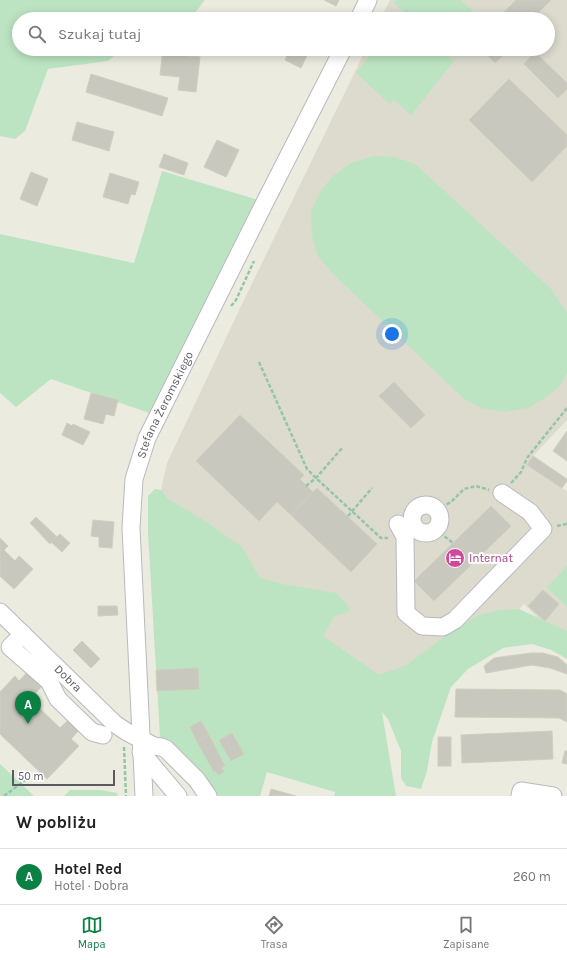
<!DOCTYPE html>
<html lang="pl">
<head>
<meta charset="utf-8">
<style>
  body { margin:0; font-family:Karla,sans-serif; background:#f2f2f2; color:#222 }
  .scale { position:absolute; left:12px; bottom:10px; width:103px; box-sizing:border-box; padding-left:4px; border:2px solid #595b61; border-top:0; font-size:11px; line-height:14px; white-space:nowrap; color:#595b61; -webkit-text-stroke:3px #fff; paint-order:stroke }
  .you { position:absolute; left:392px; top:334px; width:14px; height:14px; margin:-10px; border:3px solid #fff; border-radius:50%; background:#1a73e8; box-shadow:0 0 0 6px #1a73e833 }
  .badge { display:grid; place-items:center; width:26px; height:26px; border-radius:50%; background:#0b8043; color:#fff; font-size:13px; font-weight:700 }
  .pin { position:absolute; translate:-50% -33px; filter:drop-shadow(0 1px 2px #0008) }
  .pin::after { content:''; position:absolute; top:21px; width:14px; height:12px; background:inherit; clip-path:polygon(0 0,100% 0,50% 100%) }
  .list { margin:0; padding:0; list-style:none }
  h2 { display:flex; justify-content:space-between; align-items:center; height:52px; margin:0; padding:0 16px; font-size:17px }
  h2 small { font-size:13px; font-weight:400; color:#767676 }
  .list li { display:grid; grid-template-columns:26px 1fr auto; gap:12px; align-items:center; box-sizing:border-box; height:56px; padding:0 16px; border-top:1px solid #e0e0e0 }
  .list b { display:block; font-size:15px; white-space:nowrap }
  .list p { margin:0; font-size:13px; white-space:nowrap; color:#767676 }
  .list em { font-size:13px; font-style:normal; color:#767676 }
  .icon { flex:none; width:22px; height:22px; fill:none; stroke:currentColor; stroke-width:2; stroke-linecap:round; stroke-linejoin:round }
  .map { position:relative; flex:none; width:567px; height:796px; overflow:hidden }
  .search { position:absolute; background:#fff; box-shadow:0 2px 10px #0003; left:12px; right:12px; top:12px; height:44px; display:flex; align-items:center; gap:10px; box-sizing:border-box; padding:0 14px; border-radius:22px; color:#767676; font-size:15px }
  .sheet { height:108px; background:#fff }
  nav { display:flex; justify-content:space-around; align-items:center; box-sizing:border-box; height:56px; border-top:1px solid #e0e0e0; background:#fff; font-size:11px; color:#767676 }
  nav a { display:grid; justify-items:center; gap:2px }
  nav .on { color:#0b8043 }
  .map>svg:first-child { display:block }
  .education { fill:#dcdbce }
  .green { fill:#bce4c3 }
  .building { fill:#c8c8bf; stroke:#d0cebe }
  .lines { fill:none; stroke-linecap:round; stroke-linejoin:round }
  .minor-casing { stroke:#b8b9bf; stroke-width:19 }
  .path { stroke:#95c4ab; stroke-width:2.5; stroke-dasharray:4 2; stroke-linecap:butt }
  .minor { stroke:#fff; stroke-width:17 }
  .labels { text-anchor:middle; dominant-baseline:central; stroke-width:4; stroke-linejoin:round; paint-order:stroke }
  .street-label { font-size:12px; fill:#595b61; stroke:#fff }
  .hotel-label { font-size:12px; fill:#b23c85; stroke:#fff; text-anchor:start }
</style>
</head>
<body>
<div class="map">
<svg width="567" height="796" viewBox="0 0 567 796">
  <rect width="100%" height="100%" fill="#ecebe0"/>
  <polygon class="education" points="390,0 567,0 567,420 533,456 527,465 567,491 567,638 545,625 524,604 504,626 382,711 162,539 161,490 167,463 242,304 366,49 548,49 548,19 380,19"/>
  <g class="green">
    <polygon points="0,0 205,0 194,14 182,19 19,19 19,49 123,49 108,61 48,69 25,131 15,139 0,136"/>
    <polygon points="397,0 460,0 482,19 412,19 394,3"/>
    <polygon points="375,49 439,49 454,61 411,115 394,100 390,104 356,73"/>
    <polygon points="374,156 395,157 415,164 551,289 567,313 567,373 560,386 545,398 528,408 505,412 481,408 463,398 332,273 318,256 312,236 311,211 322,189 333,176 351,163"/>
    <polygon points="162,171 265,202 158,416 51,379 16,407 0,393 0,234 134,263"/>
    <polygon points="155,489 161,490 168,499 202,519 242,547 260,578 287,585 336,593 348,605 349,611 334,617 323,636 379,675 407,665 437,642 478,615 500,610 519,609 567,631 567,659 551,650 532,644 503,648 468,669 451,687 432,742 427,771 421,789 406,786 401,778 401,751 388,719 382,712 396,796 334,796 335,792 267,772 260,796 215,796 201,777 160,737 148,533 148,496"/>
    <polygon points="567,566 567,607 547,587"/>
    <polygon points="0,764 34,796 0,796"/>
    <polygon points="70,790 100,790 117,793 118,796 64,796"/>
  </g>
  <g class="building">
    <polygon points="324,0 339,0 336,6"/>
    <polygon points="516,0 551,0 532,19 497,19"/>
    <polygon points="163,49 189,49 188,56 200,57 196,92 178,90 180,77 160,75"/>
    <polygon points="290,49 300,49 308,53 301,68 285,60"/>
    <polygon points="481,49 510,49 495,63"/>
    <polygon points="535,52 567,83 567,89 558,98 524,64"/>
    <polygon points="91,74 168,98 162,116 86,92"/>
    <polygon points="509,79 567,135 567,146 532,182 469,120"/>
    <polygon points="77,122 114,132 109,151 72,140"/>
    <polygon points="217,140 239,150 226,177 204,167"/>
    <polygon points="164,154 188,163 184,175 159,167"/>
    <polygon points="31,172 48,179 37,206 20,199"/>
    <polygon points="110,173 139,182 135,195 131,194 128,204 103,197"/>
    <polygon points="394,382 425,415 411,428 379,396"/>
    <polygon points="91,393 118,400 114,416 106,414 103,424 84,419"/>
    <polygon points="240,415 304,475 300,479 313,492 291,515 277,502 259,521 196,461"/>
    <polygon points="67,423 72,426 73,424 90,432 83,445 62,435"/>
    <polygon points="567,431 567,461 553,451"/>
    <polygon points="533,456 567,479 567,481 562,488 527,465"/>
    <polygon points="317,488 377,544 351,572 291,515"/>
    <polygon points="491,506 511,526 434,601 414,581"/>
    <polygon points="36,517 57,537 50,544 30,523"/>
    <polygon points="93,520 114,522 112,548 99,547 99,537 91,536"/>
    <polygon points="60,534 70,543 62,552 51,542"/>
    <polygon points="0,538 8,546 4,550 15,561 19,556 33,569 14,589 0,576"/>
    <polygon points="543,590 559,604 545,621 528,606"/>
    <polygon points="98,606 117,606 118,615 98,616"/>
    <polygon points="82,641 100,659 91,668 73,650"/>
    <polygon points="531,653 543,653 558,657 567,665 567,674 550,668 532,665 486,673 484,666 494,658"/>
    <polygon points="32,667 47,681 30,699 60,728 68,720 79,730 71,739 79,746 47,779 0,734 0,692 15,676 19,681"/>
    <polygon points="198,668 199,689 157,691 156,670"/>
    <polygon points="456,689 560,690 567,694 567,722 559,718 455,717"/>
    <polygon points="201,721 209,735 197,742 190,727"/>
    <polygon points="552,731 553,759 462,763 461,735"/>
    <polygon points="232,733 244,754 231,761 219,740"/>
    <polygon points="209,735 225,766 221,768 224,772 218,775 216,771 214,772 197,742"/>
    <rect x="438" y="737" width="13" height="29"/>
    <polygon points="565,751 567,751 567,764 562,763"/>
    <polygon points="271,789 296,796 269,796"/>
  </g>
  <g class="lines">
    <defs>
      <g id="minor">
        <polyline points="359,19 368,0"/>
        <circle cx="426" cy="519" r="14"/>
        <polyline points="398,524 405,537 406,613 422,626 443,627 455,620 543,529 530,512 502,493"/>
        <path id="s1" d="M0,612L115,724L127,732L154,746L161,747L166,749L197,780L208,796"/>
        <polyline points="23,634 10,647 49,681 58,699 92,732 103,735"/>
        <polyline points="141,752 178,796"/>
        <path id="s2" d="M144,796L131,528L134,479L147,438L265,202L343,49"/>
        <polyline points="520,796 521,791 553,796"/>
      </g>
    </defs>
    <use href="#minor" class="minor-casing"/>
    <g class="path">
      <polyline points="231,306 236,300 254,261"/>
      <polyline points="259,362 307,469 316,478 381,538 388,538"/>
      <polyline points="511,483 521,472 527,458 567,408"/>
      <polyline points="306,486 316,478 343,447"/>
      <polyline points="436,510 451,502 464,489 476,486 489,490"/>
      <polyline points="348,516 372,488"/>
      <polyline points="557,526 567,524"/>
      <polyline points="435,529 453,543"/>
      <polyline points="124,747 126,796"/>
      <polyline points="4,796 28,778"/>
    </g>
    <use href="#minor" class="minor"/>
  </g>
  <defs>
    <symbol id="hotel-disc" viewBox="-11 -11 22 22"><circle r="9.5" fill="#d1479c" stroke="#fff"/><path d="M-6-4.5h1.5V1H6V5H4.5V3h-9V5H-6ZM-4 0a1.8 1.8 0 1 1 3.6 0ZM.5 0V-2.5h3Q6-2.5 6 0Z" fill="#fff"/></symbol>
  </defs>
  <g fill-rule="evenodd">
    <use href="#hotel-disc" x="444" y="547" width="22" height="22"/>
  </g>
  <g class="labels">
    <g class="street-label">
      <text stroke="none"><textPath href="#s2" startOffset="398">Stefana Żeromskiego</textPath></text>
      <text stroke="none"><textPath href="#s1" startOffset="95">Dobra</textPath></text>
    </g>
    <g class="hotel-label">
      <text x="469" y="558">Internat</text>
    </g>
  </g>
</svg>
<div class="scale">50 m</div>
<div class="you"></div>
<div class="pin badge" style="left:28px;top:724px">A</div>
<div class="search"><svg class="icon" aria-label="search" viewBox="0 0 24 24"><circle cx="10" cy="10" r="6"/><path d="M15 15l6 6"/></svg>Szukaj tutaj</div>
</div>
<section class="sheet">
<h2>W pobliżu<small></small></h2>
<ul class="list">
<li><span class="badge">A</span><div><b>Hotel Red</b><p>Hotel · Dobra</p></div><em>260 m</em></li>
</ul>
</section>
<nav>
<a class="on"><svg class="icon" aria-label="map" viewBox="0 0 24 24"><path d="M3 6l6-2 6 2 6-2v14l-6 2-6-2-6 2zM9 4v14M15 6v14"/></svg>Mapa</a>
<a><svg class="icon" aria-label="directions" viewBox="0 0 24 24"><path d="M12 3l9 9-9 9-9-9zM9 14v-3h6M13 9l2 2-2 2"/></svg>Trasa</a>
<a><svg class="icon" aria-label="saved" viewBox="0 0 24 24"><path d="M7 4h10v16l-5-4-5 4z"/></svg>Zapisane</a>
</nav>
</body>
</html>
